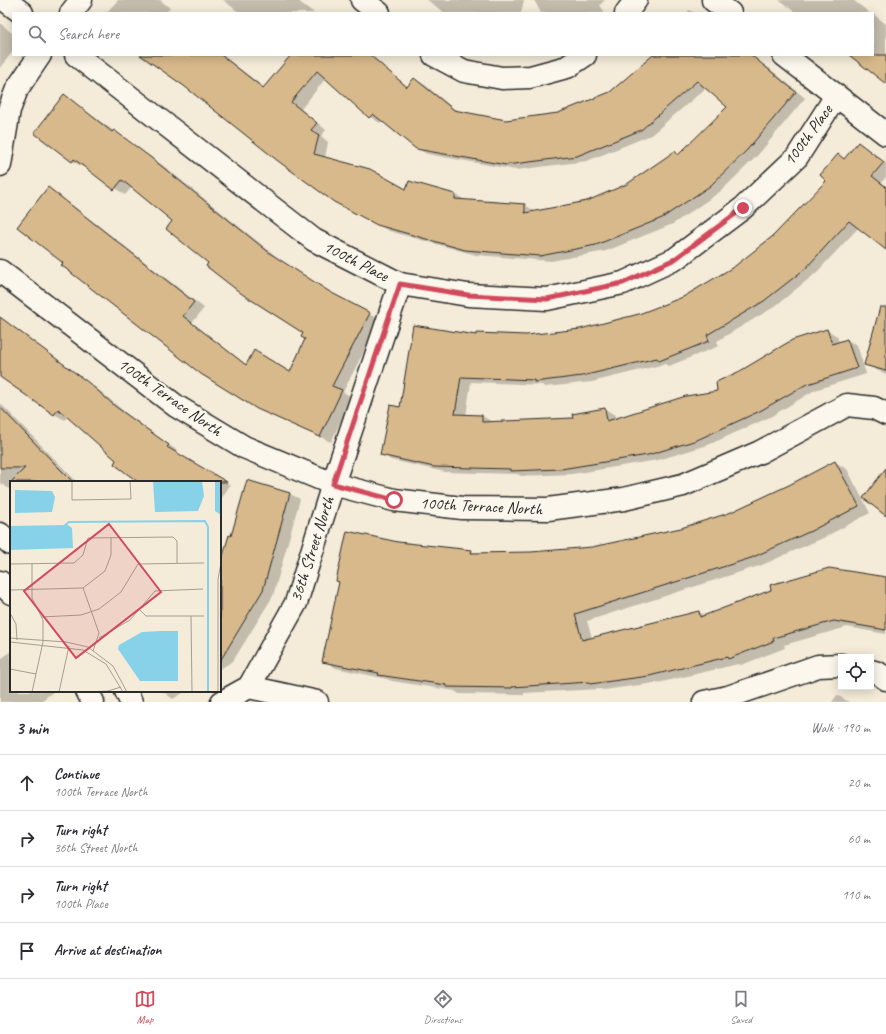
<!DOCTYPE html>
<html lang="en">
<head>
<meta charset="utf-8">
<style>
  body { margin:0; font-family:Caveat,sans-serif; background:#f2f2f3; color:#2b2b33 }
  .controls { position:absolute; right:12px; bottom:12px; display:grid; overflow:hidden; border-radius:0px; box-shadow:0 2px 10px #0003 }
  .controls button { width:36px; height:36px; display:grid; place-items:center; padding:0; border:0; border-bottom:1px solid #e1e1e2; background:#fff; color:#2b2b33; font:20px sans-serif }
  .stop { position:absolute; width:12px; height:12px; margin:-9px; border:3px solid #d1495b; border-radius:50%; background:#fff }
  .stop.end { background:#d1495b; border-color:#fff; box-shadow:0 1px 4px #0008 }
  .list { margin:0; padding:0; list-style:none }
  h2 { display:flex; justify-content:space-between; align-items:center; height:52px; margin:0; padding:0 16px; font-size:17px }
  h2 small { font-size:13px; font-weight:400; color:#7c7c81 }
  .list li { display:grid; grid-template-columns:26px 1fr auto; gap:12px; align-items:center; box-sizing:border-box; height:56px; padding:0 16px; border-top:1px solid #e1e1e2 }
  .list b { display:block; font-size:15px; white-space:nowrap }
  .list p { margin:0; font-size:13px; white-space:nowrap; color:#7c7c81 }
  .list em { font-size:13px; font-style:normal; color:#7c7c81 }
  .icon { flex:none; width:22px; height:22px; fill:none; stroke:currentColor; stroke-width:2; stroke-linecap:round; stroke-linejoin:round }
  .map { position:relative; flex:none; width:886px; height:702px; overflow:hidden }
  .search { position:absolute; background:#fff; box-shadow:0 2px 10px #0003; left:12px; right:12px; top:12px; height:44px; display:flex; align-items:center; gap:10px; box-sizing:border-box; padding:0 14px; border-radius:0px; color:#7c7c81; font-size:15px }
  .sheet { height:276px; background:#fff }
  nav { display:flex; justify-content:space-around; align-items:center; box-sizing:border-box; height:56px; border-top:1px solid #e1e1e2; background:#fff; font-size:11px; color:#7c7c81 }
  nav a { display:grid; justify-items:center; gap:2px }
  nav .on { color:#d1495b }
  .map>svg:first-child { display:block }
  .shadow { fill:#0003; fill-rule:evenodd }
  .building { fill:#d8b98b; stroke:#2b2b2b; fill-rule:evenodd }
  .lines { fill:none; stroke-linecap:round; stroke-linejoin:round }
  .minor-casing { stroke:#2b2b2b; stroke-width:25 }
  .minor { stroke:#fbf7ec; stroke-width:22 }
  .route { stroke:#d1495b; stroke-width:5 }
  .labels { text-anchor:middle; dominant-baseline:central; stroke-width:4; stroke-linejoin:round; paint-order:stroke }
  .street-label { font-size:17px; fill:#2b2b2b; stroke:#fbf7ec }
  .inset-river { fill:none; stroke:#87d2e8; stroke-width:2 }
  .inset-road { fill:none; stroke:#a49e93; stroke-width:1 }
  .view { fill:#d1495b; fill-opacity:0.15; stroke:#d1495b; stroke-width:2 }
  .inset-edge { fill:none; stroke:#2b2b2b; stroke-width:2 }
</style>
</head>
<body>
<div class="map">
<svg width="886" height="702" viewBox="0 0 886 702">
  <rect width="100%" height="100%" fill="#f4ebd9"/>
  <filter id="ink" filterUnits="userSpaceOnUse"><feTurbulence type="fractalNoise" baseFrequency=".025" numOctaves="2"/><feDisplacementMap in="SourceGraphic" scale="8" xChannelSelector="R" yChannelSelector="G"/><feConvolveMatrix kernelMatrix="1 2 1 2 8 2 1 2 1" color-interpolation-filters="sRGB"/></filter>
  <g filter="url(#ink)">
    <g class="shadow">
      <polygon points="118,0 160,0 170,8 166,13 106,13"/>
      <polygon points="223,0 297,0 314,13 240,13"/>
      <polygon points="427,0 524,0 521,13 445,13"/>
      <polygon points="534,0 605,0 600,5 605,13 541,13"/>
      <polygon points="779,0 853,0 870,13 796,13"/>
      <polygon points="689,10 695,13 687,13"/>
      <polygon points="873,14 886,24 886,83 850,55 873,55"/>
      <polygon points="0,23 13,34 13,51 0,68"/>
      <path d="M143,55H222L265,88L290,58L286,55H370L408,87L415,79L425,85L458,112L506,121L558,114L610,93L655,55H746L769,68L805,98L757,156L721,191L673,224L606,251L551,261L476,255L389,231L346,208ZM326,78L370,117L380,123L382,120L416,148L427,154L516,170L587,161L651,135L706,88L729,107L680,155L675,152L627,185L587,202L536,212L525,205L466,201L457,195L409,182L407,191L325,158L328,142L321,136L326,130L301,109Z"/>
      <polygon points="64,96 161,164 282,261 335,296 380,320 343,392 352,397 331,442 279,417 64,263 48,189 59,195 204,308 192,323 247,365 290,373 307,339 304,332 132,187 125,195 84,165 83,167 72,161"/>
      <polygon points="858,144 886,163 886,177 882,182 886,186 886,249 859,227 816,273 774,307 717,341 719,346 669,366 665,364 592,382 545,387 542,385 471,382 466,416 482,416 493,422 574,419 605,409 615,415 616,419 718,391 827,330 837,336 839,342 847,340 857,345 866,374 815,390 770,417 708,445 658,460 572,474 521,476 517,474 445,472 391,460 381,454 401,408 477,336 526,336 580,330 639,315 683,298 735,267 773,236 828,181 838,155 845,159"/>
      <polygon points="0,317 100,391 127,414 179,452 177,454 230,485 220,501 220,482 140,482 68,416 65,420 54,414 0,375"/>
      <polygon points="886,320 886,374 865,365"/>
      <polygon points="0,403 77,482 11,482 11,490 0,483"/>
      <polygon points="835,462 847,469 870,513 823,538 762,565 587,621 592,638 699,612 706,616 886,578 886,634 847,627 784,645 785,648 741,665 738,664 662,682 603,690 601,689 524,693 524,695 459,694 455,691 392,681 387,679 336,668 324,661 397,543 471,551 476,554 531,553 592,548 682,529 729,514 790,486"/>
      <polygon points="248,481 290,494 300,499 273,596 233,661 220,669 220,571 235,548"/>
      <polygon points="11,651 11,691 54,691 40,702 0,702 0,660"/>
      <polygon points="162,691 186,691 173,699"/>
      <polygon points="837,695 849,702 832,702"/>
    </g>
    <g class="building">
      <path d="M140,55H221L263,88L291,55H370L407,87L414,78L454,110L506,120L558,113L610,92L653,55H751L796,92L747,150L710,186L662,218L596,245L540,256L465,250L377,225L334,202L278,161L184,86ZM317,71L369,118L373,114L416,149L506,165L577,156L641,130L697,81L727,107L678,155L675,151L627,184L587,201L525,213V204L455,199V194L409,181L406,189L370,169L314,154L319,135L311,130L317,123L291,102Z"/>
      <polygon points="849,55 886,55 886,84"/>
      <polygon points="64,94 112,132 114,130 150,157 271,254 330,292 370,313 332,386 342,390 320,437 257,409 201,374 61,265 63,263 17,227 48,187 194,302 183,316 246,365 254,350 290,372 305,339 301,337 303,333 242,294 206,266 208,263 166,229 172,221 122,180 114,190 74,159 72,162 34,133"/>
      <polygon points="858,142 884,162 872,176 886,187 886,250 849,221 806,268 764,301 707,335 709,341 659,361 657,358 582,376 534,382 534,380 461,377 455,414 482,415 482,422 573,418 572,414 605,408 607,421 686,396 717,391 716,382 740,371 792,340 827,329 832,344 847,339 857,368 805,385 760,411 697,440 648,455 561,469 510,471 510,469 434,467 380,455 390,405 400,407 413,325 476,335 476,333 526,335 580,329 639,314 683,297 735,266 773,236 826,181 820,175 838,154 844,159"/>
      <polygon points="880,307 886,307 886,371 864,365"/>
      <polygon points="0,317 89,383 116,407 169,445 167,447 227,482 138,482 114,464 116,460 58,409 54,415 0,377"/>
      <polygon points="0,407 56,465 73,482 11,482 25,468 0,468"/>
      <polygon points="835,461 859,506 811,531 751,558 575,614 582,640 699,611 700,617 771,590 770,585 829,568 886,577 886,630 834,621 773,638 774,641 728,659 727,657 649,676 590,684 590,682 512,687 512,688 446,687 446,685 378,675 379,673 322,662 339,582 336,581 347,531 398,542 472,550 471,553 531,552 592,547 681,528 729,513 789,485"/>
      <polygon points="886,468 886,516 863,498"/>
      <polygon points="247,480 290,493 263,590 220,661 220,566 229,535 231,536"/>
    </g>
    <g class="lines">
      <defs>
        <g id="minor">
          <polyline points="5,0 22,13"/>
          <polyline points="362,0 379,13"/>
          <polyline points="713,0 730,13"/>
          <polyline points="71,13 81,0"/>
          <polyline points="626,13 636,0"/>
          <polyline points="76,55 314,240 400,284 468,295 547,299 623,283 675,259 743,208 797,157 836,96"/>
          <polyline points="434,55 464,71 502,78 530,77 567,67 585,55"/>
          <polyline points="784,55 886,134"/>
          <polyline points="0,165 9,110 17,89 40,55"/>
          <polyline points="0,271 176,406 244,447 333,484 394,500 462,508 548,509 624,499 683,485 760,452 847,405 874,408 886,414"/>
          <polyline points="0,534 11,544"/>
          <polyline points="0,582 11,593"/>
          <polyline points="871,671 878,673 886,679"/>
          <polyline points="249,687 317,702"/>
          <polyline points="87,691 93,702"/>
          <polyline points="126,691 131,702"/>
          <polyline points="222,702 249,687 296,603 333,484 400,284"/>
          <polyline points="704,702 728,697 818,666 841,665"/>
        </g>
      </defs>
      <use href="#minor" class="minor-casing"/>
      <use href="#minor" class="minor"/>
    </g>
  </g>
  <g class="lines" filter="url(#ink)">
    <polyline class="route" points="394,500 333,484 400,284 468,295 547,299 623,283 675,259 743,208"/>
  </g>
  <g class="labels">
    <g class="street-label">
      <text transform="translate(808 135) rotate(-54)">100th Place</text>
      <text transform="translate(356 261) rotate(27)">100th Place</text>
      <text transform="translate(170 397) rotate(35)">100th Terrace North</text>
      <text transform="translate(481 506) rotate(3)">100th Terrace North</text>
      <text transform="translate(312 549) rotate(-72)">36th Street North</text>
    </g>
  </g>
  <g transform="translate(10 481)">
    <rect width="211" height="211" fill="#f4ebd9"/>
    <path d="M143,0H192L194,15L188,30L145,31ZM205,0H211V34L205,30ZM5,9L42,10L45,16L42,31L5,32ZM58,44L62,47L63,67L0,69V45ZM150,150H168V200H130L108,168L109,164L132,151Z" fill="#87d2e8"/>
    <path class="inset-river" d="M54,45L59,41L195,40L198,46V211"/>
    <path class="inset-road" d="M62,0V19L121,18L120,0M0,83L64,82L73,74L78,57L163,56L167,60V82M73,107L89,152L83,170M0,109L73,107L95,90L101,74V56M130,129L136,135H194M0,132L6,143L7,159M181,135L182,211M32,136L71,134L89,128L111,111L128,83L194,82M0,157L56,161L78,166L103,185L117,211M89,157L120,139L145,110L193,108M0,161L73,169L96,183L113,211M0,188L26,193M22,211L33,161V139L22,117V83M49,211L59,165M78,211L98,210L111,206M208,211V98L211,82"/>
    <path class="view" d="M99,43L151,111L66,177L14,110Z"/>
    <rect width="211" height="211" class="inset-edge"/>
  </g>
</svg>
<div class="controls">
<button><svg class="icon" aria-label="locate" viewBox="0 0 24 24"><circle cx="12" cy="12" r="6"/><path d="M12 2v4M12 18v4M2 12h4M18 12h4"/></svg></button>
</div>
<div class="stop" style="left:394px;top:500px"></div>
<div class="stop end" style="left:743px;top:208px"></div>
<div class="search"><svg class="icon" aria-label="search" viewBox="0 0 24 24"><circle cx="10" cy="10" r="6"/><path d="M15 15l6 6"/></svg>Search here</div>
</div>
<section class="sheet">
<h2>3 min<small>Walk · 190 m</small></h2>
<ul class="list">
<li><svg class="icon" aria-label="ahead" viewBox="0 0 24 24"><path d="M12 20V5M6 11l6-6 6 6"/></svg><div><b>Continue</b><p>100th Terrace North</p></div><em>20 m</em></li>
<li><svg class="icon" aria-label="right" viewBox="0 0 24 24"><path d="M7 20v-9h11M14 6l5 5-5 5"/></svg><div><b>Turn right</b><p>36th Street North</p></div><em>60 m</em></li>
<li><svg class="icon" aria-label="right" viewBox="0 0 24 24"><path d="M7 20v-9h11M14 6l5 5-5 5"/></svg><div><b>Turn right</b><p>100th Place</p></div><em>110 m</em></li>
<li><svg class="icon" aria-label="arrive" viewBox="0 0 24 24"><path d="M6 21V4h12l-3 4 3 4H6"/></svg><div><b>Arrive at destination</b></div></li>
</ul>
</section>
<nav>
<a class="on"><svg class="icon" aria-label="map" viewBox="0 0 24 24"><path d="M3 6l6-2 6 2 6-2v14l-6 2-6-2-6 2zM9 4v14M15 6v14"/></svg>Map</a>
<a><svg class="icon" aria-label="directions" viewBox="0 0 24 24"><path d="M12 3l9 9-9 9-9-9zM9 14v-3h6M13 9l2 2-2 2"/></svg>Directions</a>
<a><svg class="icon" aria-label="saved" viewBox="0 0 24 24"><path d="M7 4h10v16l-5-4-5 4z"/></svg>Saved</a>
</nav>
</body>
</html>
